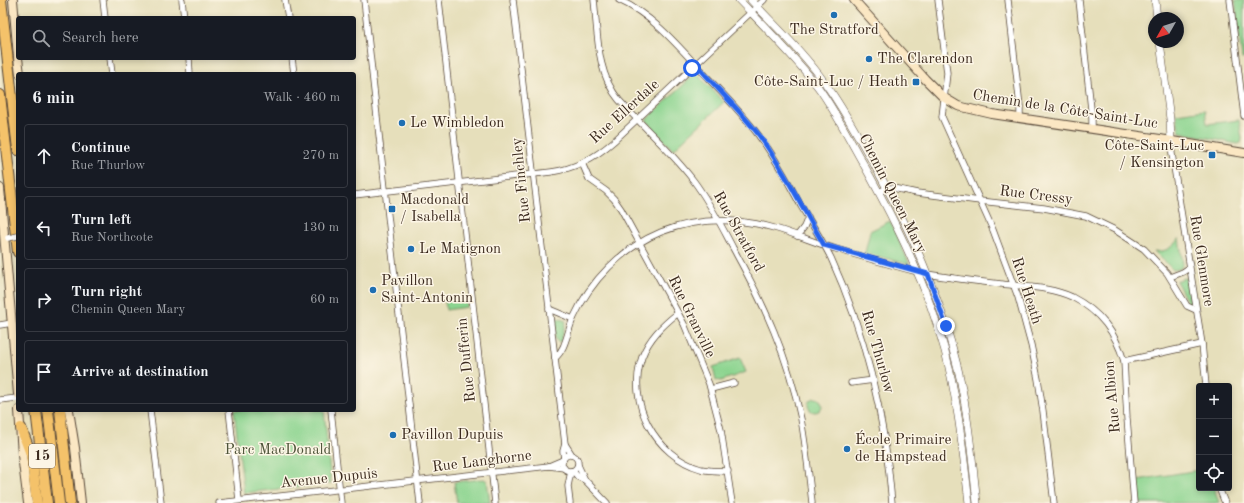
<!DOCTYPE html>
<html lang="en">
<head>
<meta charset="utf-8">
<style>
  body { margin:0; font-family:"Old Standard TT",serif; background:#242831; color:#f1f3f6 }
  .controls { position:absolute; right:12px; bottom:12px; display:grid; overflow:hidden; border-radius:4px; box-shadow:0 2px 6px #0003 }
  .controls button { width:36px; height:36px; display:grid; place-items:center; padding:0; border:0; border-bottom:1px solid #363941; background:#171b24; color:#f1f3f6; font:20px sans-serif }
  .compass { position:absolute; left:1148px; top:12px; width:36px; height:36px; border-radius:50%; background:#171b24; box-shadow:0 2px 6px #0003; rotate:231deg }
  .stop { position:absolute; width:12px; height:12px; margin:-9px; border:3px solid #2563eb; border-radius:50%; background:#fff }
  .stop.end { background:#2563eb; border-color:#fff; box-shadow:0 1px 4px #0008 }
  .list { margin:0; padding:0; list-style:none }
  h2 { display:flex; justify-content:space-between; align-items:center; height:52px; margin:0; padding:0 16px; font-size:17px }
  h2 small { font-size:13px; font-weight:400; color:#9ea1a6 }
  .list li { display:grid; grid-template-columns:26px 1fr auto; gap:12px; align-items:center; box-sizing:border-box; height:64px; margin:0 8px 8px; padding:0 8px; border:1px solid #363941; border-radius:4px }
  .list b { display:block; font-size:15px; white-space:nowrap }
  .list p { margin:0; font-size:13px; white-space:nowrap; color:#9ea1a6 }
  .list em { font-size:13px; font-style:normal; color:#9ea1a6 }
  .icon { flex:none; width:22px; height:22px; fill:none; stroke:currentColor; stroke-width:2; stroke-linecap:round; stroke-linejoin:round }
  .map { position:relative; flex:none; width:1244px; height:503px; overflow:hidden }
  .search { position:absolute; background:#171b24; box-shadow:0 2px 6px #0003; left:16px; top:16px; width:340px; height:44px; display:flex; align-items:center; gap:10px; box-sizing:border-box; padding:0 14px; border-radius:4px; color:#9ea1a6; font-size:15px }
  .panel { position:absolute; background:#171b24; box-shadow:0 2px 6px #0003; left:16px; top:72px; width:340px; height:340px; border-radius:4px }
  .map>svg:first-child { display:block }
  .green { fill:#8bd48f; stroke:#637f56 }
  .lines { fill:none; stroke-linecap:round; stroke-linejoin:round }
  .minor-casing { stroke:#554536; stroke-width:7 }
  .tertiary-casing { stroke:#554536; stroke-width:8 }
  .secondary-casing { stroke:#554536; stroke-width:10 }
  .motorway-casing { stroke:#554536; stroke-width:12 }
  .minor { stroke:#fff; stroke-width:5.5 }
  .tertiary { stroke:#fff; stroke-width:7 }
  .secondary { stroke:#fbe7c3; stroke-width:8 }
  .motorway { stroke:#f4c26a; stroke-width:10 }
  .minor-bridge-casing { stroke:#554536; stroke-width:7; stroke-linecap:butt }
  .minor-bridge { stroke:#fff; stroke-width:5.5 }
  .route { stroke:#2563eb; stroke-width:5 }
  .poi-dot { fill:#1f6fb2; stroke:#fcf5e5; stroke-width:1.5 }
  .labels { text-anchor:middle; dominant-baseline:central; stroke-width:3; stroke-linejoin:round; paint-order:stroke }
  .shield { fill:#fcf5e5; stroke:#75675a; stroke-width:1 }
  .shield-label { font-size:14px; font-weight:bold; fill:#3b2a1e }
  .poi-label { font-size:15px; fill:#3b2a1e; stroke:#fcf5e5; text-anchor:start }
  .street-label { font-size:15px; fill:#3b2a1e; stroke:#fcf5e5 }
  .park-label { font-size:15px; fill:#4f543a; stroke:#fcf5e5 }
</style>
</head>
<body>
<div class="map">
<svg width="1244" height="503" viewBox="0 0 1244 503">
  <rect width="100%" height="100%" fill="#fcf5e5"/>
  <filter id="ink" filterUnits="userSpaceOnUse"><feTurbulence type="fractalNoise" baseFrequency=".025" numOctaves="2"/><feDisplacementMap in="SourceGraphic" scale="8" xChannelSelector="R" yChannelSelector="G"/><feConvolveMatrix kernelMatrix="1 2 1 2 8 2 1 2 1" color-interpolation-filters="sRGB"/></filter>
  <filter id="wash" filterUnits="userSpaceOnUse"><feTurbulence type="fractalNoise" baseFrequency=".012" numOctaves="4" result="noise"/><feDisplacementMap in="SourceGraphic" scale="16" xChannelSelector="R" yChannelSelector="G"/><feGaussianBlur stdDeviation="0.9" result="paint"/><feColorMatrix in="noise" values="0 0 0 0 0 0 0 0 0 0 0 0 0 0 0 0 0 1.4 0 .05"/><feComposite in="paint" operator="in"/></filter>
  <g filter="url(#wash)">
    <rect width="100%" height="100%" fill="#e6dfbb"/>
    <g class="green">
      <polygon points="1235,0 1244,0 1244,59 1242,59"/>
      <polygon points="696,73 724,102 673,150 646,120"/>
      <polygon points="1205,110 1207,124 1239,120 1242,139 1241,143 1237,144 1180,132 1179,129 1176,114"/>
      <polygon points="890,221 909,263 908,264 865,253 870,231"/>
      <path d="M1179,238L1183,264L1180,269L1173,270L1154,251C1165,253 1173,247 1179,238Z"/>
      <polygon points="1184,278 1187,280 1191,304 1189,305 1176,281"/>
      <polygon points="466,298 467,307 446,310 445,300"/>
      <polygon points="557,318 566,321 561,341 559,343 556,340 554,322 555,320"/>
      <polygon points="740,358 746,372 721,381 716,380 713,367"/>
      <circle cx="815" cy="405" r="7"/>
      <polygon points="234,410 324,410 331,483 244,493"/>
      <polygon points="1199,470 1199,488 1214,488 1219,503 1140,503 1137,480"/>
      <polygon points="484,479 487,481 490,503 457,503 454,482"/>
    </g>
  </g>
  <g filter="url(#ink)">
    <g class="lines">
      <defs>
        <g id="minor">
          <polyline points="103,0 105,18"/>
          <polyline points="182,0 184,18"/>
          <polyline points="285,0 288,18"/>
          <polyline points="364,0 420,503"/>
          <polyline points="439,0 495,503"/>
          <polyline points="513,0 565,444"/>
          <path d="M594,0C598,34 596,72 619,100C643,127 671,151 693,180C709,201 721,225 733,248C764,304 788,356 801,419C806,447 809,475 812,503"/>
          <path d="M619,0C653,15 680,48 705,75C724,95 743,114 759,136C776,158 788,182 801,206C811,223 822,240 831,258C867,337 885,417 892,503"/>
          <polyline points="938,0 947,73 942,117 993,230 1018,297 1031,345 1038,379 1043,411 1054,503"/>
          <polyline points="1008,0 1020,106 1020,118"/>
          <polyline points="1079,0 1092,118 1092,129"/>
          <polyline points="1230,0 1244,116"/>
          <polyline points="110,58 112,74"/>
          <polyline points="189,58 190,74"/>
          <polyline points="292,58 294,74"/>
          <polyline points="1171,141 1172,154 1202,344 1206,386"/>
          <polyline points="582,163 589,179 606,191 614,199 621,209 684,324 709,384 721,430 732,503"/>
          <polyline points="879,192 887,188 893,188 917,193 980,201 1044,208 1086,216 1115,230 1144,249 1167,273 1187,306 1196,310"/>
          <path d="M354,195L551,172C574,169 596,157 614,141L764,0"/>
          <polyline points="797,236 804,227 808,217"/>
          <polyline points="1170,277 1183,272 1189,268"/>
          <polyline points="549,309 573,319"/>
          <path d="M678,313C663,325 649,338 642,357C626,402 655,456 701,469C709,471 719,471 728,471"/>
          <polyline points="0,325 12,323"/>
          <path d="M555,358C566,349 567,332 573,319C590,281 622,248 661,232C689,221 715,218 744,222C776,225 806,240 836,249C863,257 890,265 918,272C945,278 974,281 1002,284C1025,287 1051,287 1072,297C1101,312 1115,332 1124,361L1127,418L1134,503"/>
          <polyline points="1124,361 1202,344"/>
          <polyline points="851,383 874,380"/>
          <polyline points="711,389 734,383"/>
          <polyline points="0,400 18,398"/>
          <polyline points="150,410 161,503"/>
          <polyline points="229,410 239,500"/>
          <polyline points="331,410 341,503"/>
          <circle cx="570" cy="463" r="8"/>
          <polyline points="564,458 563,451 565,444 572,455"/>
          <polyline points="563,460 549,466 564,468"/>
          <polyline points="573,471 578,477 585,480 578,465"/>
          <polyline points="585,480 607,503"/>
          <polyline points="1219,488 1225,503"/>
          <polyline points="219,503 549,466"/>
          <polyline points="570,503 568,486 571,471"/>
        </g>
        <g id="tertiary">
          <path d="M739,0C766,28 794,56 818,87C836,112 849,139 864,165C897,225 927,285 945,351C958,401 963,452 969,503"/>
          <path d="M751,0C776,27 804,53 825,83C844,109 859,138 875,166C911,232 940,294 958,369C968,413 972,458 977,503"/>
          <polyline points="1155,0 1157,18"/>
          <polyline points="1160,42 1170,119 1171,141"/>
        </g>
        <g id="secondary">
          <polyline points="13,0 18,57"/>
          <polyline points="854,0 925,79 943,97 958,106 992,114 1160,139 1244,153"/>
          <polyline points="18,58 20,74"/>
          <polyline points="0,188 18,394"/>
          <polyline points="19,410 22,455 28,503"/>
          <polyline points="69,410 75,448 81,503"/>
        </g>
        <g id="motorway">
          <polyline points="1,0 18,150"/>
          <polyline points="0,95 18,252"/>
          <polyline points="36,410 47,503"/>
          <polyline points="48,410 59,503"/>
          <polyline points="60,410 70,503"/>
          <polyline points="21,428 31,454 37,503"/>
        </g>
      </defs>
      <use href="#minor" class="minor-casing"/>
      <use href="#tertiary" class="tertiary-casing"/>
      <use href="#secondary" class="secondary-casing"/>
      <use href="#motorway" class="motorway-casing"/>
      <use href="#minor" class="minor"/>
      <use href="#tertiary" class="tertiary"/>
      <use href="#secondary" class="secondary"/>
      <use href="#motorway" class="motorway"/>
      <defs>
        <polyline id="minor-bridge" points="8,238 18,236"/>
      </defs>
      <use href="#minor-bridge" class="minor-bridge-casing"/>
      <use href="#minor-bridge" class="minor-bridge"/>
    </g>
  </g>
  <g class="lines" filter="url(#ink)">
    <path class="route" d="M692,68L696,64C716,88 740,110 759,135C784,169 803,209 824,245L928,274L946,326"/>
  </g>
  <g class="poi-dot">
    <circle cx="834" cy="15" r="4"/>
    <circle cx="869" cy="59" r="4"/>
    <rect x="912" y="78" width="8" height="8" rx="2"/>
    <circle cx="402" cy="123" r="4"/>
    <rect x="1208" y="151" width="8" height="8" rx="2"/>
    <rect x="388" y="205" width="8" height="8" rx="2"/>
    <circle cx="411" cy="249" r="4"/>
    <circle cx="373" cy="290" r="4"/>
    <circle cx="393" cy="435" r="4"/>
    <circle cx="847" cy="449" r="4"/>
  </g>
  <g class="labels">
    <rect class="shield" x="29" y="444" width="26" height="24" rx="3"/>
    <g class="shield-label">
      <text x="42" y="456">15</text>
    </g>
    <g class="poi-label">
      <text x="834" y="30" text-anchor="middle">The Stratford</text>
      <text x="877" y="59">The Clarendon</text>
      <text x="908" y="82" text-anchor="end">Côte-Saint-Luc / Heath</text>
      <text x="410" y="123">Le Wimbledon</text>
      <text x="1204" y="146" text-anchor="end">Côte-Saint-Luc<tspan x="1204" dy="17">/ Kensington</tspan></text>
      <text x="400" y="200">Macdonald<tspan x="400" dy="17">/ Isabella</tspan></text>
      <text x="419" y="249">Le Matignon</text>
      <text x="381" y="281">Pavillon<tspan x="381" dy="17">Saint-Antonin</tspan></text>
      <text x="401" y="435">Pavillon Dupuis</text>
      <text x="855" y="440">École Primaire<tspan x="855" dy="17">de Hampstead</tspan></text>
    </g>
    <g class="street-label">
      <text transform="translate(1065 110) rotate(9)">Chemin de la Côte-Saint-Luc</text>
      <text transform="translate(625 112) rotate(-42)">Rue Ellerdale</text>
      <text transform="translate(522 180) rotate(-96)">Rue Finchley</text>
      <text transform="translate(892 194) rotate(63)">Chemin Queen Mary</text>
      <text transform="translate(1036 196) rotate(7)">Rue Cressy</text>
      <text transform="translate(738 232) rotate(61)">Rue Stratford</text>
      <text transform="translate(1201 261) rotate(81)">Rue Glenmore</text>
      <text transform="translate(1026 291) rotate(72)">Rue Heath</text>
      <text transform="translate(691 317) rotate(64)">Rue Granville</text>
      <text transform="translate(877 352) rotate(74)">Rue Thurlow</text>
      <text transform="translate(467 360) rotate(-96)">Rue Dufferin</text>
      <text transform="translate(1113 397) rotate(-95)">Rue Albion</text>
      <text transform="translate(482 462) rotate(-7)">Rue Langhorne</text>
      <text transform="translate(329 479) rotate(-6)">Avenue Dupuis</text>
    </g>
    <g class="park-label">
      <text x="278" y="450">Parc MacDonald</text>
    </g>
  </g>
</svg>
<div class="controls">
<button>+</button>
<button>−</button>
<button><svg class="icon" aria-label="locate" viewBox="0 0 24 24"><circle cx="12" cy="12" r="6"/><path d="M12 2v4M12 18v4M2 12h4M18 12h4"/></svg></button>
</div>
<svg class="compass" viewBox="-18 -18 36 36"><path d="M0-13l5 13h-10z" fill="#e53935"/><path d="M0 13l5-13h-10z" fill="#9ea1a6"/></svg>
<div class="stop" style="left:692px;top:68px"></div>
<div class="stop end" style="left:946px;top:326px"></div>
<div class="search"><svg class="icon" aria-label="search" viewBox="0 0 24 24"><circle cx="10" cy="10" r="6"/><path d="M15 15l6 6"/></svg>Search here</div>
<section class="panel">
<h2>6 min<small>Walk · 460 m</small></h2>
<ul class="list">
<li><svg class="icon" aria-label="ahead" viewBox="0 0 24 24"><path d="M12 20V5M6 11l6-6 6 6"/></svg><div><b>Continue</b><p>Rue Thurlow</p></div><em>270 m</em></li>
<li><svg class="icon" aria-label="left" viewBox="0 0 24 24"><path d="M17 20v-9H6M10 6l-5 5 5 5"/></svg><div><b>Turn left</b><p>Rue Northcote</p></div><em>130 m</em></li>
<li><svg class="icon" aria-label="right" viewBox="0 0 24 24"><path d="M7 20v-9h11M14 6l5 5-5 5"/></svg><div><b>Turn right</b><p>Chemin Queen Mary</p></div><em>60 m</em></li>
<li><svg class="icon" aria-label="arrive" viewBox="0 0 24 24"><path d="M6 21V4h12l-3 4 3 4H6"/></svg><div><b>Arrive at destination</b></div></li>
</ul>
</section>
</div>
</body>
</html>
